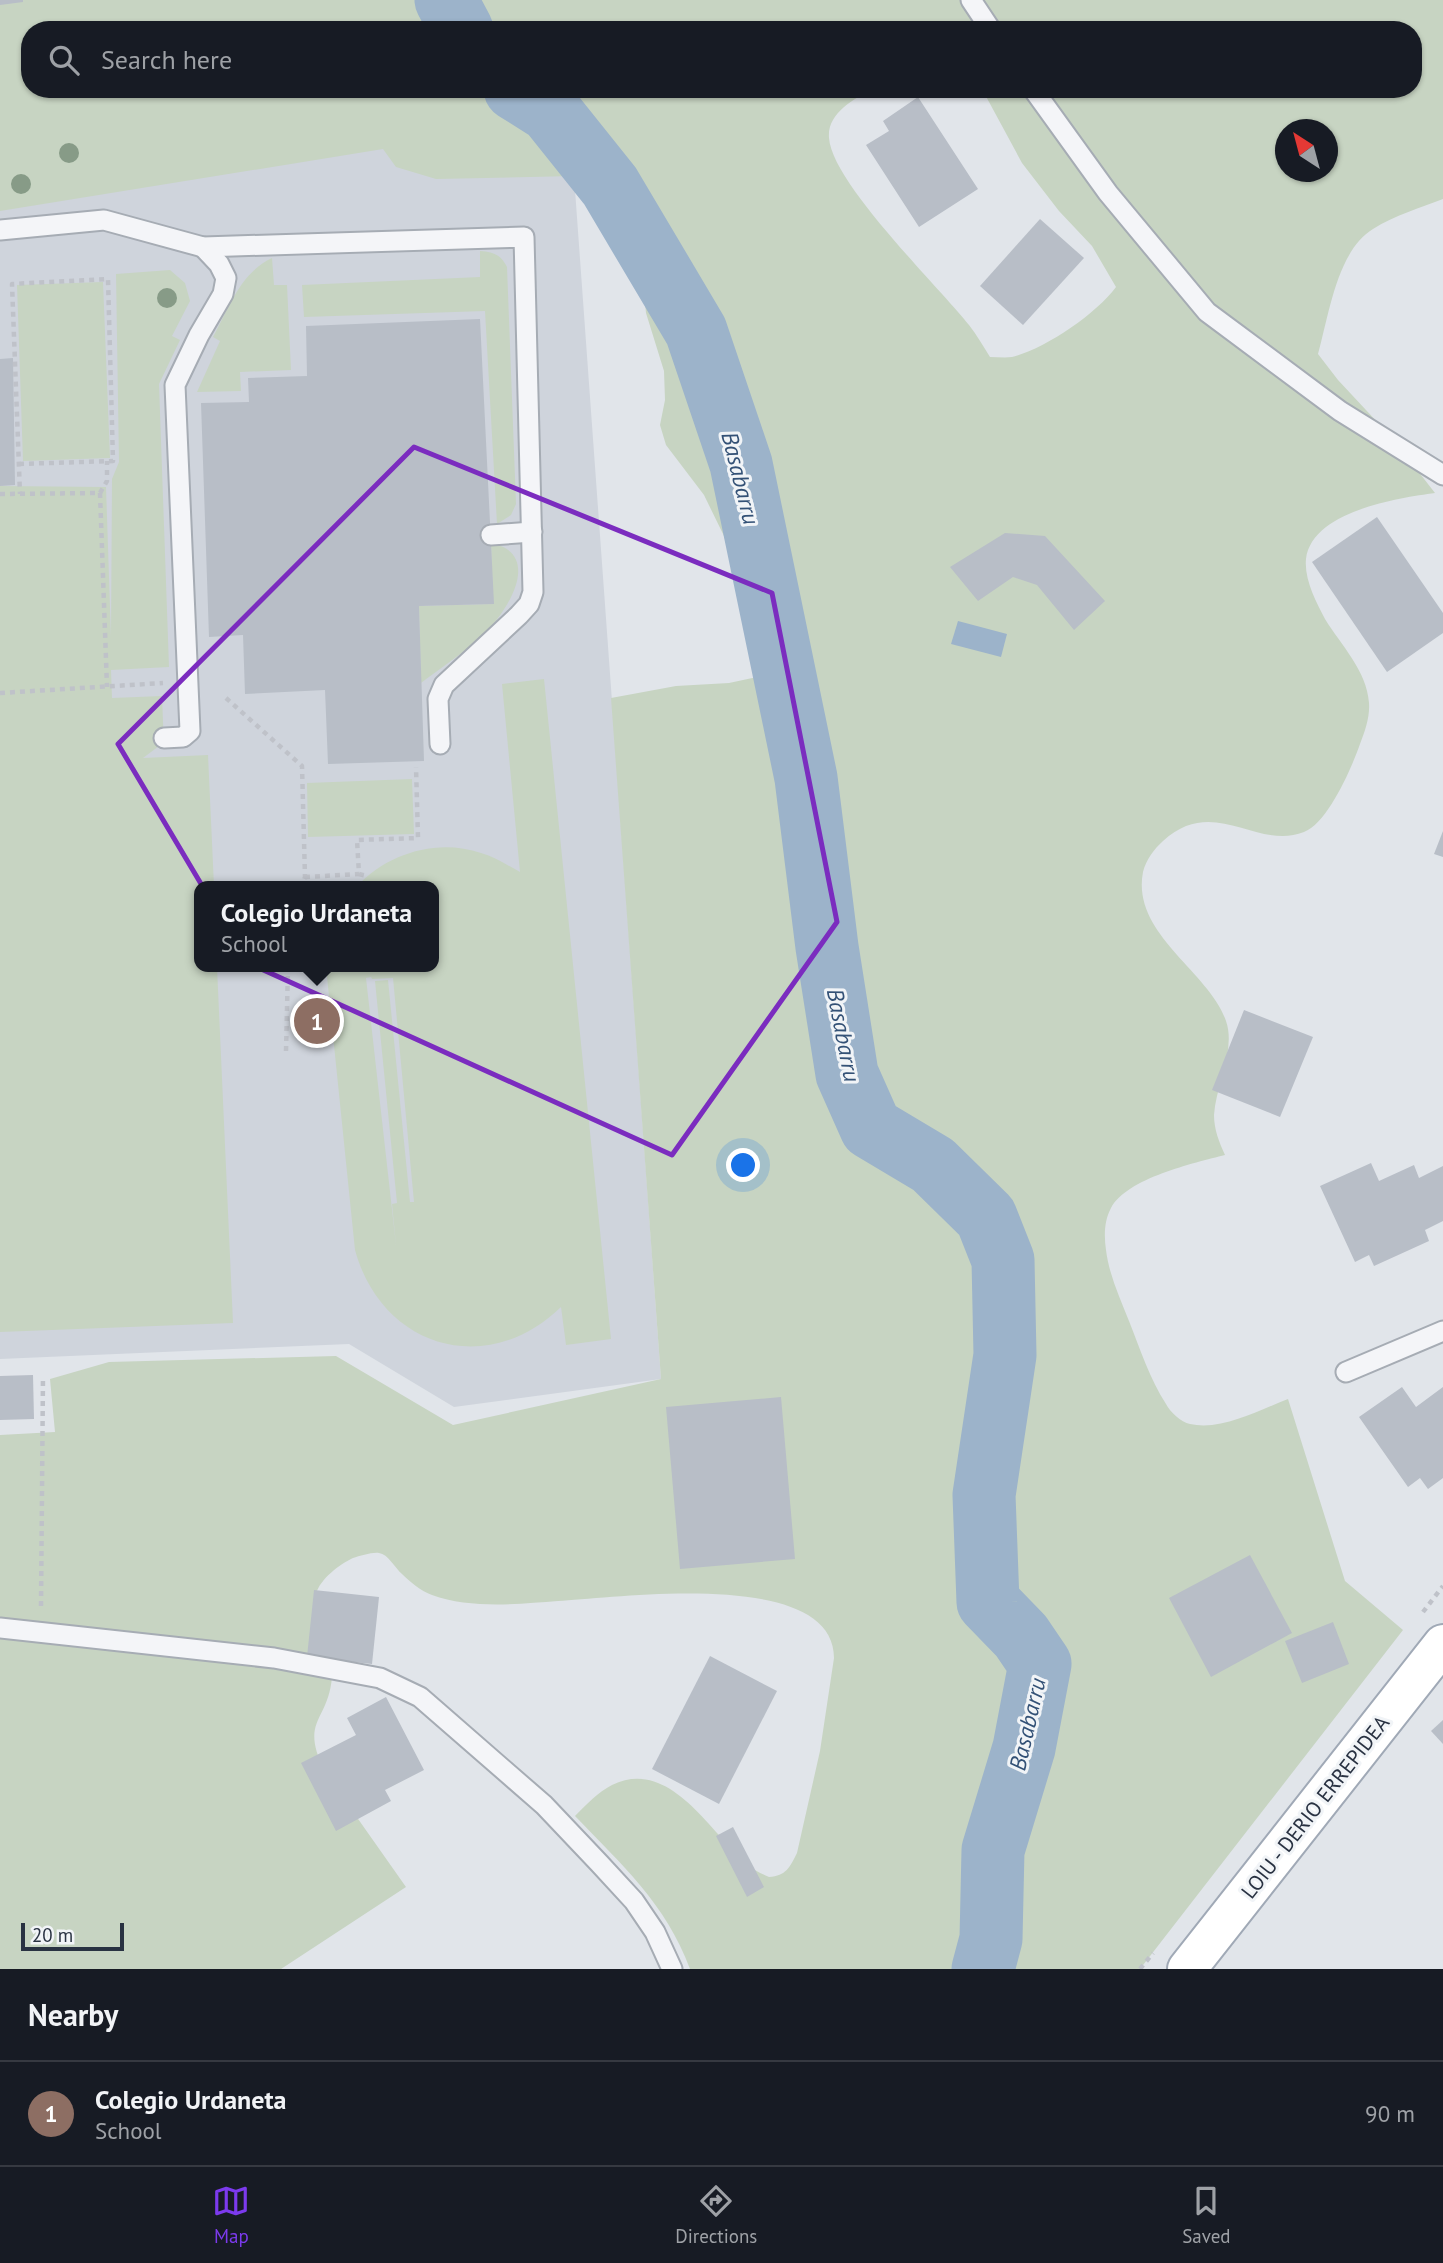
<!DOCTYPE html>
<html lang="en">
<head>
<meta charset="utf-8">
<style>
  body { margin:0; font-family:"PT Sans",sans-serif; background:#20242c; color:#f1f3f6 }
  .compass { position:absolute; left:1275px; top:119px; width:63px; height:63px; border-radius:50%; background:#171b24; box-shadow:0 2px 5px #0004; rotate:324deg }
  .scale { position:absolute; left:21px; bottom:18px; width:103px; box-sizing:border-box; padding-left:7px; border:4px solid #293242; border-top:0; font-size:19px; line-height:24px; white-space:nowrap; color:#293242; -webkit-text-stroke:5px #f1f4f7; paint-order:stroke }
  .you { position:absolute; left:744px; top:1166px; width:24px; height:24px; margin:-18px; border:5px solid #fff; border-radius:50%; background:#1a73e8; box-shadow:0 0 0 10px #1a73e833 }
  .badge { display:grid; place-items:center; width:46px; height:46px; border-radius:50%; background:#7c3aed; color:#fff; font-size:23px; font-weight:700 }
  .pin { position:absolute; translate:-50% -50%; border:4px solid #fff; box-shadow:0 2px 7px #0006 }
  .popup { position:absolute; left:194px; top:881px; width:245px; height:91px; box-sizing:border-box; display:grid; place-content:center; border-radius:14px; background:#171b24; filter:drop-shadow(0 2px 5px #0005); font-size:23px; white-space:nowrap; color:#9ea1a6 }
  .popup b { font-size:26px; color:#f1f3f6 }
  .popup::after { content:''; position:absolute; left:50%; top:100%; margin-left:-14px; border:14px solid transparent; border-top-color:#171b24 }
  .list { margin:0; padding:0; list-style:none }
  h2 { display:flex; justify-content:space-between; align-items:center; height:91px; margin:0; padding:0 28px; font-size:30px }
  h2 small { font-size:23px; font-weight:400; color:#9ea1a6 }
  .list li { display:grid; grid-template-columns:46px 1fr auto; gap:21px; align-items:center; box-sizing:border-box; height:105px; padding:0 28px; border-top:2px solid #363941 }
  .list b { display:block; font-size:26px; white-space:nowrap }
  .list p { margin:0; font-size:23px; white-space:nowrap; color:#9ea1a6 }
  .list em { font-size:23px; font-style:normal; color:#9ea1a6 }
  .icon { flex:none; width:38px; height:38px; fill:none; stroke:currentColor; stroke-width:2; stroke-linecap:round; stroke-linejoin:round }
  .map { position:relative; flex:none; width:1443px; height:1969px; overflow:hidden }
  .search { position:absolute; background:#171b24; box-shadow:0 2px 5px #0004; left:21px; right:21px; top:21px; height:77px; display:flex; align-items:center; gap:18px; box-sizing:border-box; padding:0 24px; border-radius:28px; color:#9ea1a6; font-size:26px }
  .sheet { height:196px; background:#171b24 }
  nav { display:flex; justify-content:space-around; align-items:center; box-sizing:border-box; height:98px; border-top:2px solid #363941; background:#171b24; font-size:19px; color:#9ea1a6 }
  nav a { display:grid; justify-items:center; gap:4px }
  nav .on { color:#7c3aed }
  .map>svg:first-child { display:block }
  .built { fill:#cfd4dc; fill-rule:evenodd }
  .green { fill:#c7d4c2; fill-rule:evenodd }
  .water { fill:#9cb3ca }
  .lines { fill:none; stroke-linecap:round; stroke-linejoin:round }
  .river { stroke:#9cb3ca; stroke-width:63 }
  .building { fill:#b8bec7 }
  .lane-casing { stroke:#a6acb4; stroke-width:23 }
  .primary-casing { stroke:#a0a9b6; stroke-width:42 }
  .path { stroke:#bfc2c9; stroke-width:4.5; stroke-dasharray:5 5; stroke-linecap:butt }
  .lane { stroke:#f4f5f8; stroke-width:19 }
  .primary { stroke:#fff; stroke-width:38 }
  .tree { fill:#879b87 }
  .marked { fill:none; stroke:#7b2cbf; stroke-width:5; stroke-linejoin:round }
  .labels { text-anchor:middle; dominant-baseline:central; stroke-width:6; stroke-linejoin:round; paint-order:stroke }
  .street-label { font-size:21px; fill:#293242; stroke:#f1f4f7 }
  .water-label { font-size:23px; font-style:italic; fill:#335176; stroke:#f1f4f7 }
</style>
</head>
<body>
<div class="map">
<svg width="1443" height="1969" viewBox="0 0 1443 1969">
  <rect width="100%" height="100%" fill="#e1e5ea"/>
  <path class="built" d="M0,0H426L442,30H30V89H489L574,176L661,1379L454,1407L349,1344L0,1359ZM200,886H434V967H200Z"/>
  <g class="green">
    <polygon points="0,0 426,0 442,30 30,30 30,89 489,89 574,176 436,179 396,167 383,149 0,211"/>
    <path d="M477,0H1443V199C1420,208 1395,215 1373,229C1337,251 1329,315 1318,354L1338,380L1393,439L1435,493C1398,498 1312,511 1306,559C1304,579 1316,602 1325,619C1341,645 1367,671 1369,703C1370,717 1365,731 1360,744C1352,767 1328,823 1304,832C1257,851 1214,794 1163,841C1154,849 1146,860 1143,872C1131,934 1209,971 1226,1021C1236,1050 1216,1085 1214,1115C1214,1129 1219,1142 1225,1155C1194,1163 1127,1178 1111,1208C1104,1221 1104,1236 1106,1250C1109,1275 1120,1298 1129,1321C1140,1349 1150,1379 1166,1404C1170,1412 1181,1422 1190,1424C1222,1431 1259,1410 1288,1399L1345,1581L1403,1630L1140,1969H690C666,1904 622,1865 575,1816C586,1805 598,1792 612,1785C671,1756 712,1836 750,1867C755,1871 763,1874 769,1877C786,1876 790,1867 797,1853L820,1751L834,1658C834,1567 616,1598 558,1601C519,1604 470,1609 432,1595C421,1591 410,1582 402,1574C395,1568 388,1554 379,1553C372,1552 360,1556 353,1558C340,1564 320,1579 316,1594C315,1599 318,1605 319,1610C323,1629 333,1659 332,1677C328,1723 299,1719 325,1772L406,1887L281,1969H0V1435L55,1432L50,1379L109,1362L336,1356L453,1425L661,1379L611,698L676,686L729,683L766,675L724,536L704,495L666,445L660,425L665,400L664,371L646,313L643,282L631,223L605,166L558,111L527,89H873C854,99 827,113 829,138C832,183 938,286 969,325C977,335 983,346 990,357C997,357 1005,358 1012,357C1045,349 1096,314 1116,287L1092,246L1059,211L1022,163L982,89H1413V30H488ZM1286,130H1328V172H1286Z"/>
    <path d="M480,251C494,252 501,255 507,267L516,504L511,515L497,524L485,311L304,317L302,285L480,277Z"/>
    <path d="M272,258L274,285H287L291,370L240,372L241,391L197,392L220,341L213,337C229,308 240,273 272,258Z"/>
    <polygon points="170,270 185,283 190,301 172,336 180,340 159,384 169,667 111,670 112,698 162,696 164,747 159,746 143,758 208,755 214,886 200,886 200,967 217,967 233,1323 0,1332 0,486 106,487 111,637 112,479 119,462 116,274"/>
    <polygon points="103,282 110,458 23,461 17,285"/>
    <path d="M491,543C545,554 506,614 482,636C463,653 441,668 421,683L419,606L493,604Z"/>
    <path d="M544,679L611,1339L566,1345L561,1307C487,1379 382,1348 355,1250L326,967H434V886H357C388,853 438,838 481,853C495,857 507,865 520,872L502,684ZM371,977L372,979L393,978L414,1202H410L388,980L375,981L397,1203L392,1204L396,1245L366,978Z"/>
    <polygon points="412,779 414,834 308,837 307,783"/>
  </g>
  <polygon class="water" points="958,621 1007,634 1001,657 951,644"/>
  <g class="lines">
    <g class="river">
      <polyline points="446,0 462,30"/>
      <polyline points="515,89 550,111 610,186 696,331 741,464 806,778 827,947 847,1074 871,1128 933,1165 986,1217 1003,1260 1005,1355 984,1495 988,1602 1021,1636 1040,1664 1024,1748 993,1850 991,1939 983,1969"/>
    </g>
  </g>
  <g class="building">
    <polygon points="0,0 23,0 23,2 0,5"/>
    <polygon points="918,97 978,189 919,227 866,145 889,131 883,121"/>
    <polygon points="1040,219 1084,258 1023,325 980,286"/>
    <polygon points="480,319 494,604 419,606 424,761 328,764 325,690 245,694 243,635 209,637 201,403 249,402 248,378 307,376 306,326"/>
    <polygon points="13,358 15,485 0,486 0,359"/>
    <polygon points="1377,517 1443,613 1443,633 1387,672 1312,562"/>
    <polygon points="1005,533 1045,536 1105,601 1074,630 1037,585 1013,577 978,601 950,567"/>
    <polygon points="1443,831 1443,857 1434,854"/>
    <polygon points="1244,1010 1313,1037 1280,1117 1212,1090"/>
    <polygon points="1371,1163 1379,1181 1414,1165 1419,1178 1443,1166 1443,1221 1425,1230 1429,1241 1374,1266 1369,1255 1355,1262 1320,1186"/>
    <polygon points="33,1375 34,1419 0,1420 0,1376"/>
    <polygon points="1402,1387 1416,1407 1443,1387 1443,1478 1428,1489 1420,1478 1408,1487 1359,1417"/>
    <polygon points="781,1397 795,1559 680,1569 666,1407"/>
    <polygon points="1250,1555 1292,1633 1211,1677 1169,1598"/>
    <polygon points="314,1590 379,1597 372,1664 307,1657"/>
    <polygon points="1333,1622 1349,1664 1302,1683 1285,1641"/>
    <polygon points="710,1656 777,1691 719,1804 652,1769"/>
    <polygon points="386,1697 424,1770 385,1790 391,1801 336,1831 301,1763 356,1735 347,1718"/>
    <polygon points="1443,1720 1443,1744 1431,1731"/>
    <polygon points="733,1827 764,1887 747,1897 716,1836"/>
  </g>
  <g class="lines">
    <defs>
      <g id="lane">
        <polyline points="971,0 991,30"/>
        <polyline points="1033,89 1108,193 1207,312 1340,411 1443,475"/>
        <polyline points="0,230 104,220 203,247 524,237 533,592 529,604 519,615 444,685 438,699 440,744"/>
        <polyline points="491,535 532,532"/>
        <polyline points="164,738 183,737 190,731 175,385 199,335 223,294 226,278 219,264 203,247"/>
        <polyline points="1346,1372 1443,1331"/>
        <polyline points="0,1628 274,1658 380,1678 420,1697 544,1805 599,1863 634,1901 655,1932 672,1969"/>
      </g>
      <polyline id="primary" points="1187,1969 1443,1644"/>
    </defs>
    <use href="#lane" class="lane-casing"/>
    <use href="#primary" class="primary-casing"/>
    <g class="path">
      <polyline points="19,464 113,461 108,279 12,284 20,494"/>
      <polyline points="100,493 107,481 107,461"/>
      <polyline points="0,494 100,493 107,687"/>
      <polyline points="0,693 163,683"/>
      <polyline points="226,698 302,766 305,877 302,886"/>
      <polyline points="359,874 367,876"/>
      <polyline points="305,877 359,874 357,840 418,838 416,767"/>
      <polyline points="286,1051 288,967"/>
      <polyline points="41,1606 43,1376"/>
      <polyline points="1423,1612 1443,1586"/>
      <polyline points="1140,1969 1153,1953"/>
    </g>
    <use href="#lane" class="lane"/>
    <use href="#primary" class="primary"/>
  </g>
  <g class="tree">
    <circle cx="69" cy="153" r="10"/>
    <circle cx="21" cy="184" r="10"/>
    <circle cx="167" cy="298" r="10"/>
  </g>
  <path class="marked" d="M414,447L772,593L837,922L672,1155L248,963L118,744Z"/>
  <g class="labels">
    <g class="street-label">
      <text transform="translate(1315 1807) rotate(-52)">LOIU - DERIO ERREPIDEA</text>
    </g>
    <g class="water-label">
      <text transform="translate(741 478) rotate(76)">Basabarru</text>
      <text transform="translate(844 1035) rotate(79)">Basabarru</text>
      <text transform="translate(1027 1724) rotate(-77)">Basabarru</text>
    </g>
  </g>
</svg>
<svg class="compass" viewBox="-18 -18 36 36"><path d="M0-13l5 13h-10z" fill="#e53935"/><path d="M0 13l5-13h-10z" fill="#9ea1a6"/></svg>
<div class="scale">20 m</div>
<div class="you"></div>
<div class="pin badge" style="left:317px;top:1021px;background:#8d6e63">1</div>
<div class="popup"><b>Colegio Urdaneta</b>School</div>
<div class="search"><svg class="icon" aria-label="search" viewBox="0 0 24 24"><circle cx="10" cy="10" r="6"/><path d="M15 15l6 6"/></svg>Search here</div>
</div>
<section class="sheet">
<h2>Nearby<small></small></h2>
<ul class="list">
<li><span class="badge" style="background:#8d6e63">1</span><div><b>Colegio Urdaneta</b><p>School</p></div><em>90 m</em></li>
</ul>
</section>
<nav>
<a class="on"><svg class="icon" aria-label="map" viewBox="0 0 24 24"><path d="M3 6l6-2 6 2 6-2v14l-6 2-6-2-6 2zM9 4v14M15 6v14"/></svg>Map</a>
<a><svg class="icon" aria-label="directions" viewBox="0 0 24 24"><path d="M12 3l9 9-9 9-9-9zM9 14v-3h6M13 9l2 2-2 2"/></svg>Directions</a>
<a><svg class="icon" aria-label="saved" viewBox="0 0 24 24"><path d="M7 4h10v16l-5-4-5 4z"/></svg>Saved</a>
</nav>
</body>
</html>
